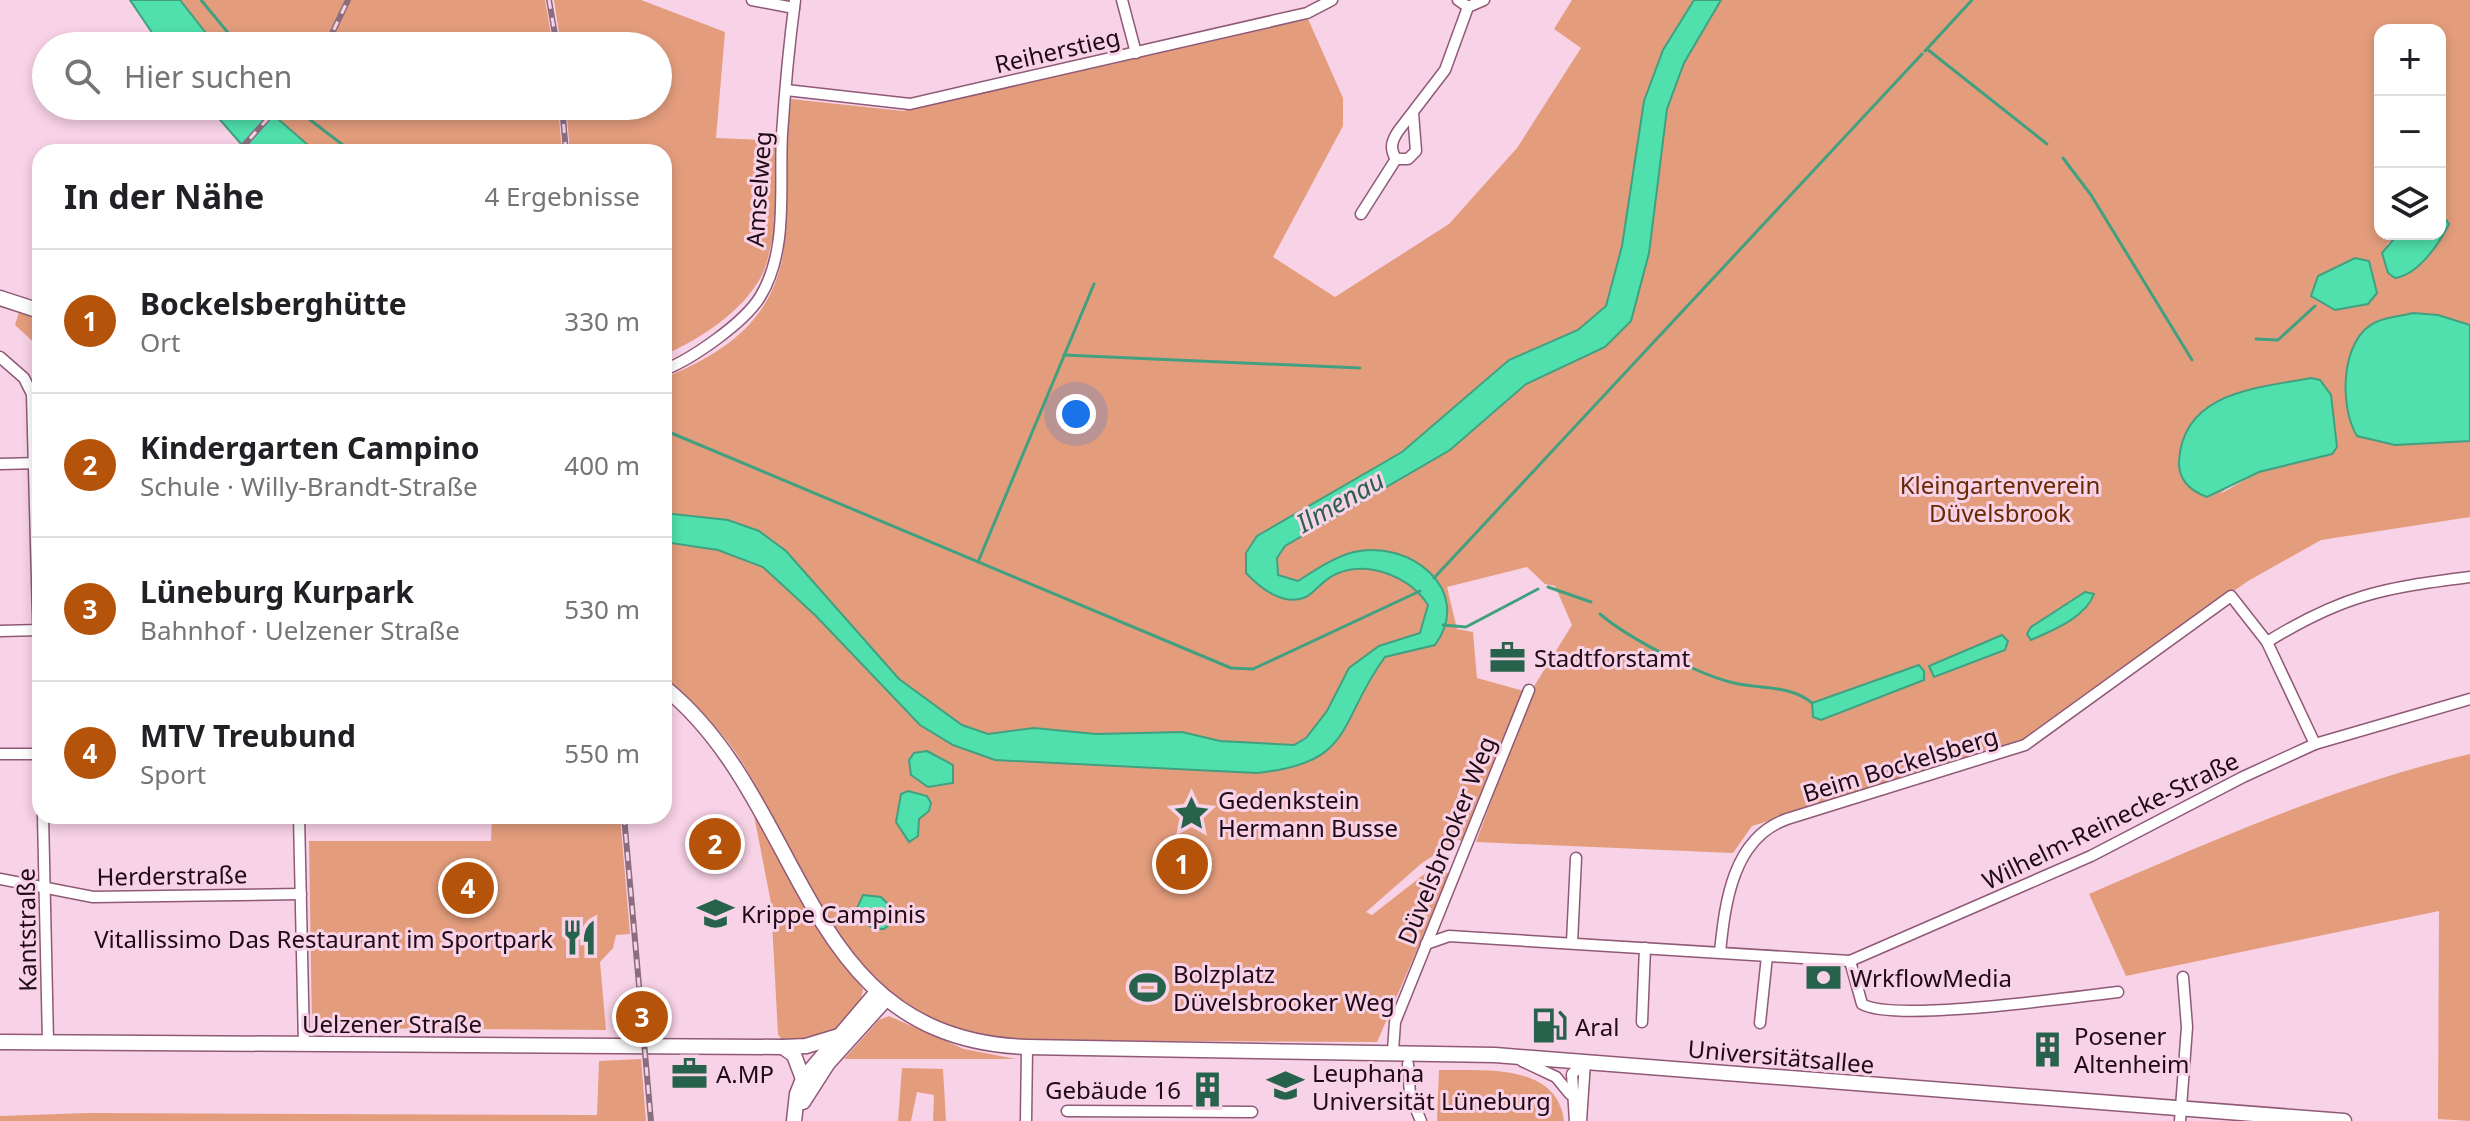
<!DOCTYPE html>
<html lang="de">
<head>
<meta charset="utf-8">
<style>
  body { margin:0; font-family:"Noto Sans",sans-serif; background:#f2f2f2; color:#202124 }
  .controls { position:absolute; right:24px; top:24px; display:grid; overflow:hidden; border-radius:16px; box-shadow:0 4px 12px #0003 }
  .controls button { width:72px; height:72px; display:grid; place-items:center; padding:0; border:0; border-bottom:2px solid #e0e0e0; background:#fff; color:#202124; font:40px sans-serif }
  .you { position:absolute; left:1076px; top:414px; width:28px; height:28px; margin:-20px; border:6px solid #fff; border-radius:50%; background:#1a73e8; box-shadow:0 0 0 12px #1a73e833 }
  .badge { display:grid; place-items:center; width:52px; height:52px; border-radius:50%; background:#b45309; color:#fff; font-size:26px; font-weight:700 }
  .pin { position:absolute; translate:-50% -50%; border:4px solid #fff; box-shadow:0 2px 8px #0006 }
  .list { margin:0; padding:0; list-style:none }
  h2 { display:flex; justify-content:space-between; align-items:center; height:104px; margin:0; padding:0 32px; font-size:34px }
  h2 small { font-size:26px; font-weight:400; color:#757577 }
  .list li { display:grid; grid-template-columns:52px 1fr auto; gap:24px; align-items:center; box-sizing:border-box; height:144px; padding:0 32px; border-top:2px solid #e0e0e0 }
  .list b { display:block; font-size:30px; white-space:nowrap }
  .list p { margin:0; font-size:26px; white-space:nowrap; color:#757577 }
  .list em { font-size:26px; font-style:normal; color:#757577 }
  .icon { flex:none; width:44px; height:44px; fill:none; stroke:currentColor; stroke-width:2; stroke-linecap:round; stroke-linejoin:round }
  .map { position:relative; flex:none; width:2470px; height:1121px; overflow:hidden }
  .search { position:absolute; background:#fff; box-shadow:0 4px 12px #0003; left:32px; top:32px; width:640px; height:88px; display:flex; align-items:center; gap:20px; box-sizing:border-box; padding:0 28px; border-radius:44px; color:#757577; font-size:30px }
  .panel { position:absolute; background:#fff; box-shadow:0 4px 12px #0003; left:32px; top:144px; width:640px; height:680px; border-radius:24px }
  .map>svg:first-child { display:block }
  .green { fill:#e39d7d; fill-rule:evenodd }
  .water { fill:#50e0ad; stroke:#41a080; stroke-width:2 }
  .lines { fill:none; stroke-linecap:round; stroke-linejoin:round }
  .stream { stroke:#41a080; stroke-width:3 }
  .street-casing { stroke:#8f5977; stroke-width:13 }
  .secondary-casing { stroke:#8f5977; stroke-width:17 }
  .street { stroke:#fff; stroke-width:10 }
  .secondary { stroke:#fff; stroke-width:14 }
  .rail-casing { stroke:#8b6e7e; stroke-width:6 }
  .rail { stroke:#f8d2e6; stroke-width:3; stroke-dasharray:9; stroke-linecap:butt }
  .labels { text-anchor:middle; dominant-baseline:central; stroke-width:6; stroke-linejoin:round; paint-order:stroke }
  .street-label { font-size:24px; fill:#1f0a16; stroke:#f8d2e6 }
  .park-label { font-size:24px; fill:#682800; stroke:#f8d2e6 }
  .poi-label { font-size:24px; fill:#1f0a16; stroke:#f8d2e6; text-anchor:start }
  .water-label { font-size:26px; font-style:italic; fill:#2a624d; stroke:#f8d2e6 }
</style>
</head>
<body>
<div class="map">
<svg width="2470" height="1121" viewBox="0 0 2470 1121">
  <rect width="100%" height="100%" fill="#f8d2e6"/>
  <g class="green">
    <polygon points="180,0 545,0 553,46 216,46"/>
    <path d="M554,0H641L725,32L716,138L787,141L791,99L903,111L1308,19L1343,98V126L1273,257L1335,297L1449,224L1517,148L1581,48L1554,29L1572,0H2470V325L2438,315L2445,443L2470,441V517L2321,540L2248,581L2017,745L1752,826L1733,853L1476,842L1533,688L1572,625L1555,586L1545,584L1527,567L1447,587L1457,629L1473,632L1477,678L1524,691L1463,841L1457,840L1422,863L1366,912L1372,915L1432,868L1450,874L1377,1042L999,1040C967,1033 936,1025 908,1007C833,960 787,836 742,762C721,728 693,704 664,677V378C726,352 774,320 784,248L772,241C769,252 767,267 761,277C741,313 700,339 664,355V152H570L566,106H658V46H561ZM2380,30H2440L2443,237L2386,245L2398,234H2380ZM2331,395L2337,447L2332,454L2259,472L2220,494ZM908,791L927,796L931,803L930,811L919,819L901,794Z"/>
    <polygon points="263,106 558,106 562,152 316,152"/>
    <polygon points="19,312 40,320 40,348 15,325"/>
    <path d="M2470,754V1121L2438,1119L2439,911L2126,976L2089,894C2214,840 2337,785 2470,754Z"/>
    <path d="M754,815L827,943L863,989C855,1034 823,1037 784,1043L778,1034L771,903Z"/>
    <polygon points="492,816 620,816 630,934 616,935 613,948 600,962 606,1030 312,1028 309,841 491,841"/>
    <polygon points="889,1016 964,1049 1016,1059 844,1059 879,1020"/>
    <polygon points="641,1059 646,1121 0,1121 0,1116 88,1113 597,1115 599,1061"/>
    <polygon points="902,1068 943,1069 946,1121 933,1121 934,1095 917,1092 911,1121 898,1121"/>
    <path d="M1439,1070C1482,1071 1557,1062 1564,1121H1437Z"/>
  </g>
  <g class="water">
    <polygon points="130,0 180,0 216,46 161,46"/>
    <path d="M1694,0H1721L1684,63L1667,109L1649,253L1631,321L1605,347L1526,384L1450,450L1285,546L1277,558L1278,575L1298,581C1315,570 1334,557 1354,552C1409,539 1475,590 1435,645L1385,657C1337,722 1356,763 1257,773L995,760L953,745L920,725L815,615L763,567L718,550L664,542V513L728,520L759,531L786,551L899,679L962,725L988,734L1034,728L1096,734L1182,732L1220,741L1294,745L1306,738L1327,711L1349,668L1379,646L1420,633L1428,605C1410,577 1369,560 1336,574C1324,579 1316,591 1306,597C1284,607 1260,588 1246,573V553L1257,536L1402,452L1509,360L1578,330L1606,306L1622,246L1644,101L1663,50Z"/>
    <polygon points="208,106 263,106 316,152 248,152"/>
    <path d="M2442,214L2449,224C2439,244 2418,275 2395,278L2388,273L2382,253L2398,234H2440Z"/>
    <polygon points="2355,258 2369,261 2377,293 2368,304 2335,310 2311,296 2318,276"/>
    <path d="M2413,313L2438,315L2470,325V441L2395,445L2357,436C2339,407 2340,338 2376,322C2387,317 2402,316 2413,313Z"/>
    <path d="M2311,378L2320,380L2331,395L2337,447L2332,454L2259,472L2207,497C2191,491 2178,480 2179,461C2183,391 2259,388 2311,378Z"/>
    <path d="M2085,592L2094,594C2085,618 2053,630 2031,640L2027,634L2031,627Z"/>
    <polygon points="2002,635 2008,641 2005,650 1934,677 1929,666"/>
    <polygon points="1919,665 1924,671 1924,680 1821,720 1813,717 1812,703"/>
    <polygon points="927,751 953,765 953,783 928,787 911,775 909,760 914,753"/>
    <polygon points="908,791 927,796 931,803 929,811 919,819 918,836 909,842 896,822 901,794"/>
    <path d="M863,895L881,897L892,908L890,924L884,929C869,930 861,922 857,908Z"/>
  </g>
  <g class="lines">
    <g class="stream">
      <polyline points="201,0 239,46"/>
      <polyline points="1927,49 2047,144"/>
      <polyline points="1925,51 1972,0"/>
      <polyline points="292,106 352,152"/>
      <polyline points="2063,158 2091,195 2192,360"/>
      <polyline points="2256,339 2278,340 2315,306"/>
      <polyline points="1064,355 1360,368"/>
      <polyline points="664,430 1231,668 1253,669 1420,591"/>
      <polyline points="978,562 1094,284"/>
      <polyline points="1434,578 1922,54"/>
      <polyline points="1548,587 1591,602"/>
      <path d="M1600,614C1628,638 1699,675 1734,683C1760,689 1791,685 1812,703"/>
      <polyline points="1443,625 1466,627 1538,589"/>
    </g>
    <defs>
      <g id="street">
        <polyline points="752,0 794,8"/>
        <polyline points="1122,0 1136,53"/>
        <polyline points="1468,7 1484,0"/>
        <polyline points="786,90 910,104 1307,13 1332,0"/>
        <path d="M1413,113L1416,151L1408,159H1396C1389,148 1392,140 1399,130L1445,70L1468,7L1458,0"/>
        <polyline points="1361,214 1396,159"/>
        <polyline points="0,357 24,378 32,394 40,691"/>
        <path d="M664,370C692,359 744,323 760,297C789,250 779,186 782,134C785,89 789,45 795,0"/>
        <polyline points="0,464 40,463"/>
        <polyline points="0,631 40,630"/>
        <path d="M2267,642C2343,595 2383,588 2470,577"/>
        <polyline points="0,754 40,754"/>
        <polyline points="43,816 48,1042"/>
        <polyline points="299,816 304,1044"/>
        <polyline points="0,879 93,897 301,894"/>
        <polyline points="1572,943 1576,858"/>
        <polyline points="1426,944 1449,936 1850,961 2091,856 2243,777 2315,744 2470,699"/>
        <path d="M1720,952C1725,902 1733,838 1787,819L2025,745L2231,596L2267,642L2315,744"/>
        <path d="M1850,961L1862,1004C1894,1023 2072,997 2118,992"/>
        <polyline points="1642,1022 1645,948"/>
        <polyline points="1760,1023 1767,956"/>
        <polyline points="1393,1051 1395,1022 1529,690"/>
        <polyline points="1522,1061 1556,1077 1570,1094"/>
        <polyline points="1408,1064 1410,1095 1421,1121"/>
        <polyline points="1067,1111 1252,1112"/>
        <polyline points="1026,1121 1027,1047"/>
        <polyline points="1575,1121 1572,1074 1585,1062 1581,1121"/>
        <polyline points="2180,1121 2187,1027 2183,977"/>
      </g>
      <g id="secondary">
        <polyline points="0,298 40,311"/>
        <path d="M664,687C810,805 797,1039 1027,1047L1495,1055L2344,1121"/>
        <polyline points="0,1042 783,1047 806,1046 839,1036"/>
        <polyline points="783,1047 794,1055 803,1079"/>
        <polyline points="803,1102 828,1063 885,1000"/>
        <polyline points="794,1121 797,1094 803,1079 877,992"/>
      </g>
    </defs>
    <use href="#street" class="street-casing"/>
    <use href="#secondary" class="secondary-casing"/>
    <use href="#street" class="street"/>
    <use href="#secondary" class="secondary"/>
    <defs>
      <g id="rail">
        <polyline points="549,0 557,46"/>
        <polyline points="326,46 348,0"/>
        <polyline points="562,106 566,152"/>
        <polyline points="238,152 279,106"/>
        <polyline points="624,816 651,1121"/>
      </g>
    </defs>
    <use href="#rail" class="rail-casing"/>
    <use href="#rail" class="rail"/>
  </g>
  <defs>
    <symbol id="office-bare" viewBox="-9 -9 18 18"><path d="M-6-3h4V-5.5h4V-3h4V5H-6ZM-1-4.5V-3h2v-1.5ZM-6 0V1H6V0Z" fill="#27624c" stroke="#f8d2e6" stroke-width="2.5" paint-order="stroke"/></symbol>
    <symbol id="sight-bare" viewBox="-9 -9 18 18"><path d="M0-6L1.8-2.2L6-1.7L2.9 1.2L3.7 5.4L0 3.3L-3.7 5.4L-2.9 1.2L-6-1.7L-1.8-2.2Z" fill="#27624c" stroke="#f8d2e6" stroke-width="2.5" paint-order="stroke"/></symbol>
    <symbol id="school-bare" viewBox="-9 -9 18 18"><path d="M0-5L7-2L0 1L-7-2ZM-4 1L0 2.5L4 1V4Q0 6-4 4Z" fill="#27624c" stroke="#f8d2e6" stroke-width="2.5" paint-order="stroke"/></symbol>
    <symbol id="restaurant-bare" viewBox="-9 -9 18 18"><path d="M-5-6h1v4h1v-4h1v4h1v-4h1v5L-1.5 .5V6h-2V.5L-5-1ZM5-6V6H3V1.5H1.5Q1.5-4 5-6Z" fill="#27624c" stroke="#f8d2e6" stroke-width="2.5" paint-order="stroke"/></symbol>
    <symbol id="bank-bare" viewBox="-9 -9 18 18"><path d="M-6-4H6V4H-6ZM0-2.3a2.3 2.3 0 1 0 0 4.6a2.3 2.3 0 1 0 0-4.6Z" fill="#27624c" stroke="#f8d2e6" stroke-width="2.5" paint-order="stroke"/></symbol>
    <symbol id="stadium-bare" viewBox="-9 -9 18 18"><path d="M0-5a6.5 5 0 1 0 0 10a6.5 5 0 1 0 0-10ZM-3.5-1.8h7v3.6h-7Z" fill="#27624c" stroke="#f8d2e6" stroke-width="2.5" paint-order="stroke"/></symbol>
    <symbol id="fuel-bare" viewBox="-9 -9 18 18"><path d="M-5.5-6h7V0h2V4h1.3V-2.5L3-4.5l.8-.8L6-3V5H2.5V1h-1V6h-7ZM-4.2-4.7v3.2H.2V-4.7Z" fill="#27624c" stroke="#f8d2e6" stroke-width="2.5" paint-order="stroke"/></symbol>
    <symbol id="building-bare" viewBox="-9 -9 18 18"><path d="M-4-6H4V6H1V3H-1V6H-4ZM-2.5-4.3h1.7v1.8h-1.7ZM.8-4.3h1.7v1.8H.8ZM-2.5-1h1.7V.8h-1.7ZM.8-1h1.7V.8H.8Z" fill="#27624c" stroke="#f8d2e6" stroke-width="2.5" paint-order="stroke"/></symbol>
    <symbol id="university-bare" viewBox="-9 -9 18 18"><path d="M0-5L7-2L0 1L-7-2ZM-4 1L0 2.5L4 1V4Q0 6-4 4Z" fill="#27624c" stroke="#f8d2e6" stroke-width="2.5" paint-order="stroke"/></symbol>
  </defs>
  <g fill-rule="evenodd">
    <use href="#office-bare" x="1482" y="632" width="51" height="51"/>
    <use href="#sight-bare" x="1166" y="788" width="51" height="51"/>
    <use href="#school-bare" x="690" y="888" width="51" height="51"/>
    <use href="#restaurant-bare" x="554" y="912" width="51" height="51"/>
    <use href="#bank-bare" x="1798" y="952" width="51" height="51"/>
    <use href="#stadium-bare" x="1122" y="962" width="51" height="51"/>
    <use href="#fuel-bare" x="1524" y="1000" width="51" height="51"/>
    <use href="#building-bare" x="2022" y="1024" width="51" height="51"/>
    <use href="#office-bare" x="664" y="1048" width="51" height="51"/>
    <use href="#university-bare" x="1260" y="1060" width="51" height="51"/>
    <use href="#building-bare" x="1182" y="1064" width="51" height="51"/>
  </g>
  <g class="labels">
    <g class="street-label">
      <text transform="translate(1057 50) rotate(-13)">Reiherstieg</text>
      <text transform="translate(758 189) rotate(-86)">Amselweg</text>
      <text transform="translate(1900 764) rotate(-17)">Beim Bockelsberg</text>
      <text transform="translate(2110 820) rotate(-26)">Wilhelm-Reinecke-Straße</text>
      <text transform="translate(1446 840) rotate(-68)">Düvelsbrooker Weg</text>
      <text transform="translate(172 875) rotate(-1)">Herderstraße</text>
      <text transform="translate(26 930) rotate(-91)">Kantstraße</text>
      <text x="392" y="1023">Uelzener Straße</text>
      <text transform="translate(1781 1056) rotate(5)">Universitätsallee</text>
    </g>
    <g class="park-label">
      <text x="2000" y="484">Kleingartenverein<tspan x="2000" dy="28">Düvelsbrook</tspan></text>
    </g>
    <g class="poi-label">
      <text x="1534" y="657">Stadtforstamt</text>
      <text x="1218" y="799">Gedenkstein<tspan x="1218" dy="28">Hermann Busse</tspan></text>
      <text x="741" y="913">Krippe Campinis</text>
      <text x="553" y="938" text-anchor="end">Vitallissimo Das Restaurant im Sportpark</text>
      <text x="1173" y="973">Bolzplatz<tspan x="1173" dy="28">Düvelsbrooker Weg</tspan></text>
      <text x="1850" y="977">WrkflowMedia</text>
      <text x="1575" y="1026">Aral</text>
      <text x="2074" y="1035">Posener<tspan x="2074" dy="28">Altenheim</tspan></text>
      <text x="1312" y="1072">Leuphana<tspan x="1312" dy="28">Universität Lüneburg</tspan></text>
      <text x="716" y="1073">A.MP</text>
      <text x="1181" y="1089" text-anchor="end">Gebäude 16</text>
    </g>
    <g class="water-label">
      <text transform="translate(1340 501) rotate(-30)">Ilmenau</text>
    </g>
  </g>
</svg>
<div class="controls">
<button>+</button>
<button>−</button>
<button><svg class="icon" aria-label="layers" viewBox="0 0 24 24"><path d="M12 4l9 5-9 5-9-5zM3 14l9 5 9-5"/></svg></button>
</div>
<div class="you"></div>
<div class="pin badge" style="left:1182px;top:864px">1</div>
<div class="pin badge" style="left:715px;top:844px">2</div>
<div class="pin badge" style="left:642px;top:1017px">3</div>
<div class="pin badge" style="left:468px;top:888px">4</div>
<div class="search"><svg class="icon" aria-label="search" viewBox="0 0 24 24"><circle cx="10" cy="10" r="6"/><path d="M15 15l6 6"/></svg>Hier suchen</div>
<section class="panel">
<h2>In der Nähe<small>4 Ergebnisse</small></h2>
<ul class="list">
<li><span class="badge">1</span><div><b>Bockelsberghütte</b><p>Ort</p></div><em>330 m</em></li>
<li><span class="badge">2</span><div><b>Kindergarten Campino</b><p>Schule · Willy-Brandt-Straße</p></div><em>400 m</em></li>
<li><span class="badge">3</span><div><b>Lüneburg Kurpark</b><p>Bahnhof · Uelzener Straße</p></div><em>530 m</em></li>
<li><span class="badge">4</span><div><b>MTV Treubund</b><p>Sport</p></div><em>550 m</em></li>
</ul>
</section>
</div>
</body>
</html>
